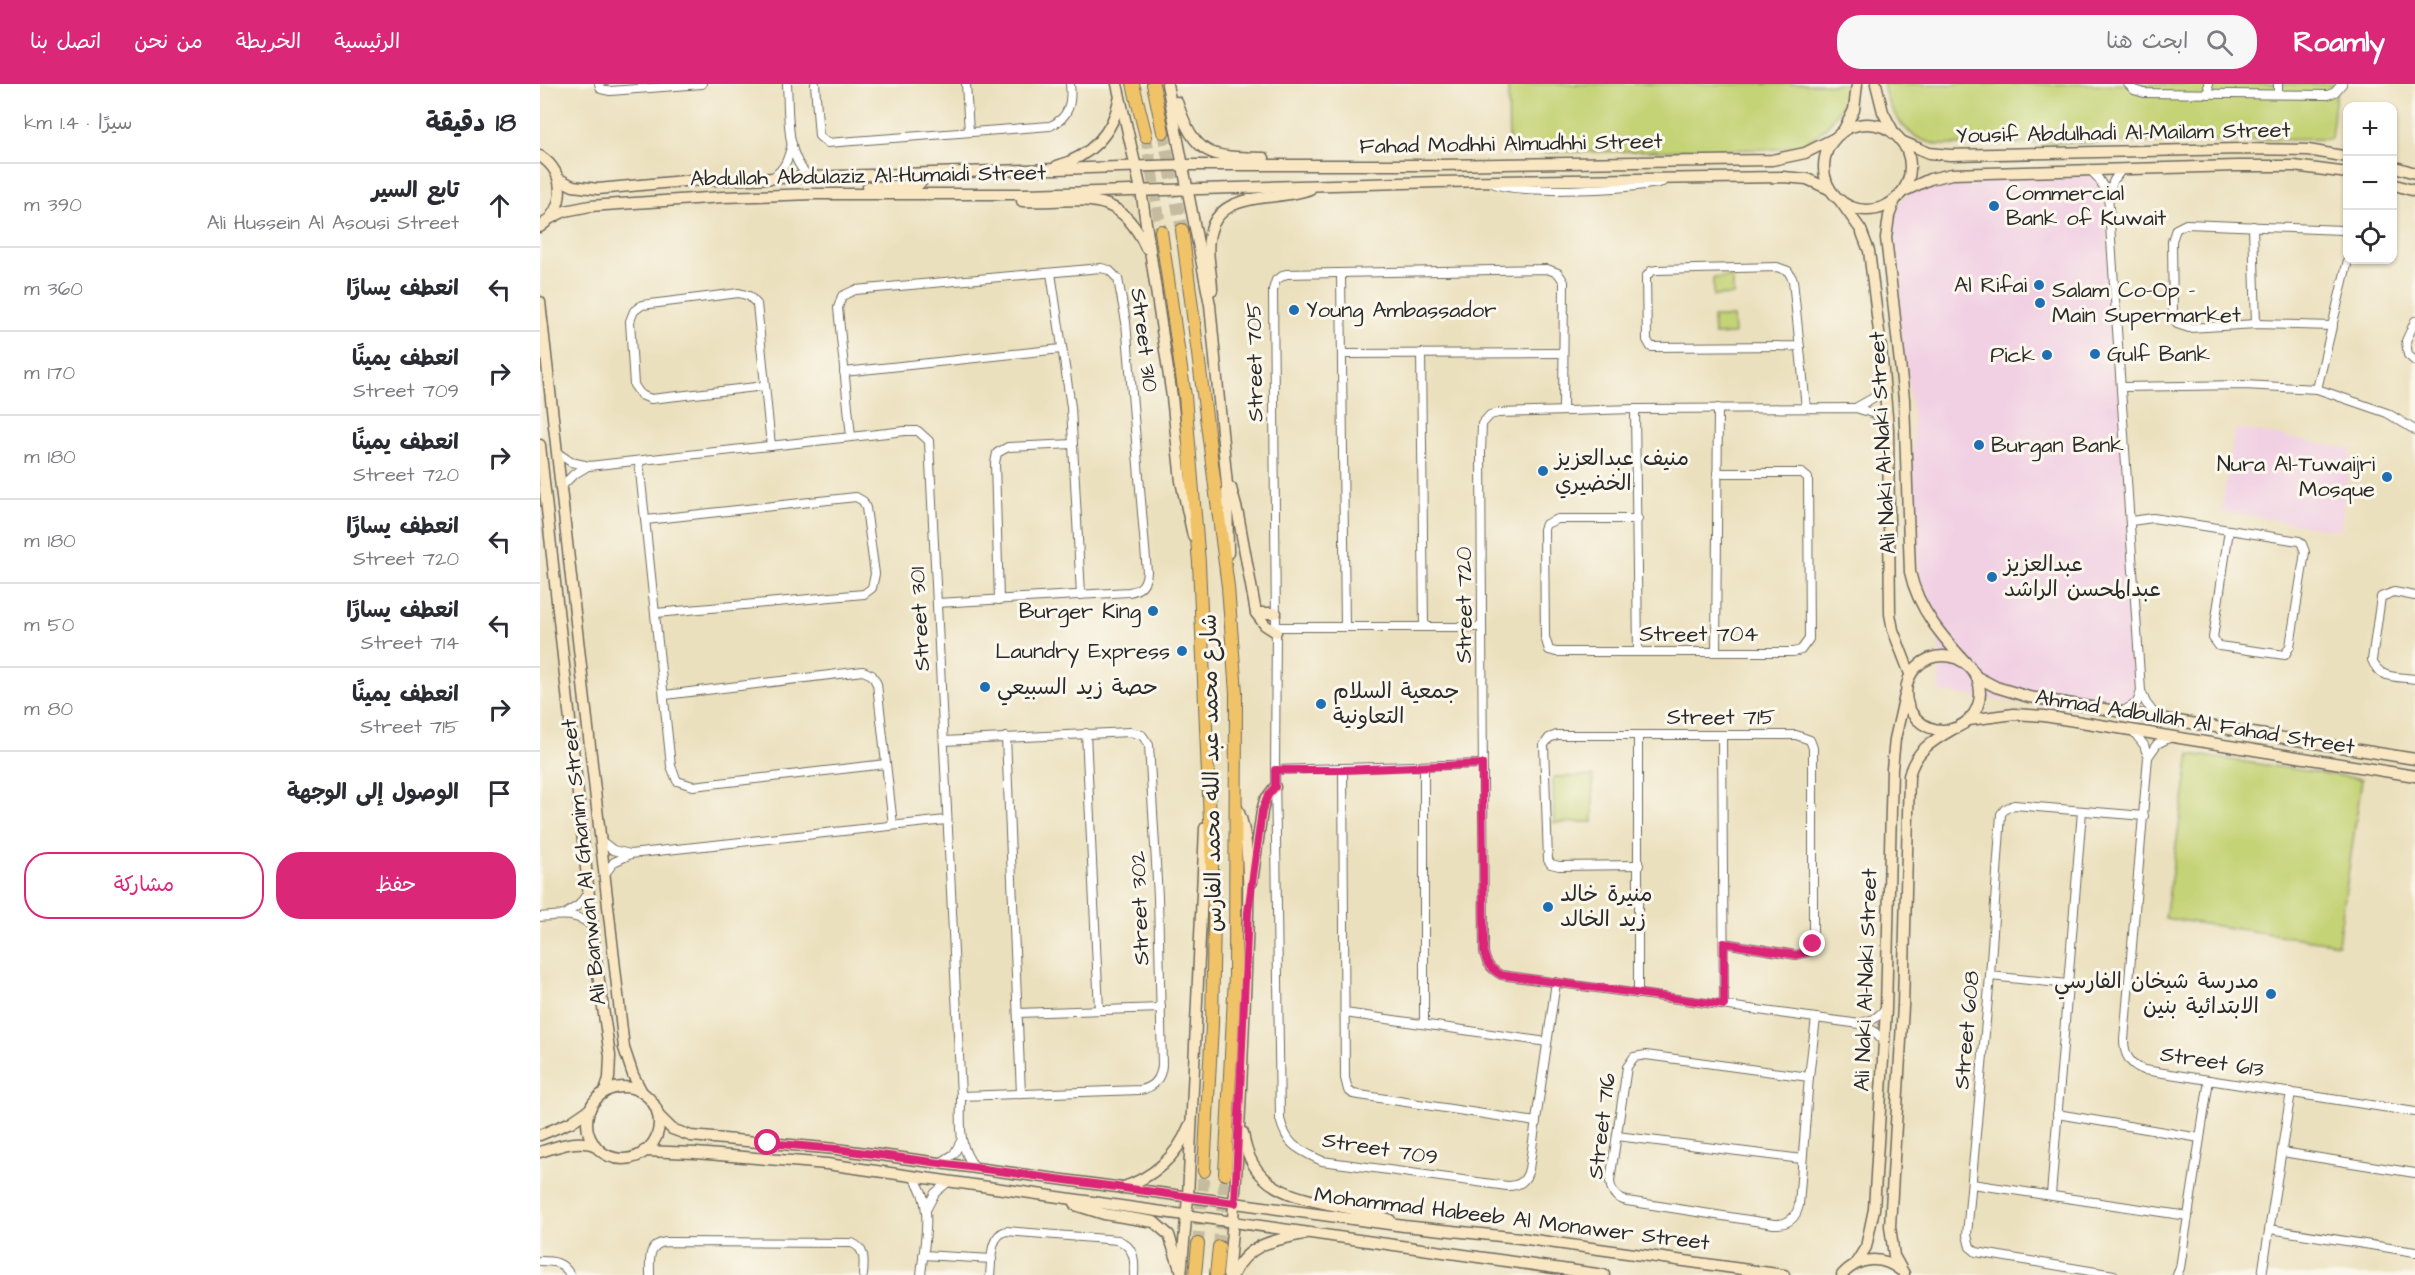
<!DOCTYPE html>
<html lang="ar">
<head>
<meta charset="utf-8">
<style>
  body { margin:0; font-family:"Architects Daughter","Playpen Sans Arabic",sans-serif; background:#f7f7f7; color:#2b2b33; direction:rtl }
  .controls { position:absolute; right:18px; top:18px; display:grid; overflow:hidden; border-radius:12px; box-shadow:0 2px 4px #0004 }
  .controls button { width:54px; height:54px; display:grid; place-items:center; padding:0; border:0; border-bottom:2px solid #e1e1e2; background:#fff; color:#2b2b33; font:30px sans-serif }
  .stop { position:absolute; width:18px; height:18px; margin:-14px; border:4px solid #db2777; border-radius:50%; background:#fff }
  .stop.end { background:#db2777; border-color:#fff; box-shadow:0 2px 6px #0008 }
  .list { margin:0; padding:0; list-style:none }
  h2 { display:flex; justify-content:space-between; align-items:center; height:78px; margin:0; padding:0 24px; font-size:26px }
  h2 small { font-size:20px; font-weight:400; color:#7c7c81 }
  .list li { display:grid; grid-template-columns:39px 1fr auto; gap:18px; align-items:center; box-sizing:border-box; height:84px; padding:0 24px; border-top:2px solid #e1e1e2 }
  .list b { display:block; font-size:22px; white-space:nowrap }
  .list p { margin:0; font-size:20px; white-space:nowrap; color:#7c7c81 }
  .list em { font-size:20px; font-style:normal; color:#7c7c81 }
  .actions { display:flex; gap:12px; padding:18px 24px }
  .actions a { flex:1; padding:14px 0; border:2px solid #db2777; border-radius:24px; text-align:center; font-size:21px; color:#db2777 }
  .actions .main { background:#db2777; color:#fff }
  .icon { flex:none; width:33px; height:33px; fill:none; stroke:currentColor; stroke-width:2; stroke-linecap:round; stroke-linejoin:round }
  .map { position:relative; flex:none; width:1875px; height:1191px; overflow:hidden; direction:ltr }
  header { display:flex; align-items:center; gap:36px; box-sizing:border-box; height:84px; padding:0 30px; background:#db2777; color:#fff }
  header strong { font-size:28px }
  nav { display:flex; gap:33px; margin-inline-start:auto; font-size:21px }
  .search { width:420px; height:54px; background:#f7f7f7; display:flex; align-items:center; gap:15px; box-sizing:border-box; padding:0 21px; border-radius:24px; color:#7c7c81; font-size:22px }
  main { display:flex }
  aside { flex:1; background:#fff }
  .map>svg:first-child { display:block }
  .built { fill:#f1d0e3 }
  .green { fill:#c4d376; stroke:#787f50; stroke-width:1.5 }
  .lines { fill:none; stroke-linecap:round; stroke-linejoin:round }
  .primary-tunnel { stroke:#c5bca0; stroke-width:12; stroke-dasharray:12 6; stroke-linecap:butt }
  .street-casing { stroke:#6e6a5e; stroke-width:10 }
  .secondary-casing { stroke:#6e6a5e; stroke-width:13 }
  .primary-casing { stroke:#6e6a5e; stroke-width:14 }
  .street { stroke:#fff; stroke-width:8 }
  .secondary { stroke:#f9e7c3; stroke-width:10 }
  .primary { stroke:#f1c369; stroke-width:12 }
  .route { stroke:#db2777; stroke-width:8 }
  .poi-dot { fill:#1f6fb2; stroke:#fbf7ec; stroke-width:2 }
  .labels { text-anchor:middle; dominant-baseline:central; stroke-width:6; stroke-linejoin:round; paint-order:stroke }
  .street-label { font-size:22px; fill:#2b2b2b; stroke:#fbf7ec }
  .poi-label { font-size:22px; fill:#2b2b2b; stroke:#fbf7ec; text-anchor:start }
</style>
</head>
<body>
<header>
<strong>Roamly</strong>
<div class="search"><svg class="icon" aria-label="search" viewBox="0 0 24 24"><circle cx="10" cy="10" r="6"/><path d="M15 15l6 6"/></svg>ابحث هنا</div>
<nav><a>الرئيسية</a><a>الخريطة</a><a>من نحن</a><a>اتصل بنا</a></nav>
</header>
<main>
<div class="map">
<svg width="1875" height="1191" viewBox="0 0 1875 1191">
  <rect width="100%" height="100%" fill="#fbf7ec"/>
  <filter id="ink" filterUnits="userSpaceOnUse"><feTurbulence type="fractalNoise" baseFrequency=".0167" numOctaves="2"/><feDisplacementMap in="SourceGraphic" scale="12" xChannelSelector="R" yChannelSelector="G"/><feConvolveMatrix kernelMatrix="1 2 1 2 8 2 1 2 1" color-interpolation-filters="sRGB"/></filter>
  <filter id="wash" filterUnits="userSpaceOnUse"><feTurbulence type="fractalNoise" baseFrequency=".008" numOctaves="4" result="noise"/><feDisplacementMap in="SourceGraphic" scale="24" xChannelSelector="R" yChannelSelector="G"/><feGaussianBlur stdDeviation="1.35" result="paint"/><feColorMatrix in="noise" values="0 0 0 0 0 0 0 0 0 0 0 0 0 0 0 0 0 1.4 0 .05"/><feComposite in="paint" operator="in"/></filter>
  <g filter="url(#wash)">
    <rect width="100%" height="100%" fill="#ebe0bd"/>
    <g class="built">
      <polygon points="1551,91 1556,94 1563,107 1583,324 1599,615 1586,626 1504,622 1399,608 1399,544 1379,493 1373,435 1373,332 1347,151 1352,130 1363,114 1378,104 1406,95"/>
      <polygon points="1695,344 1812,365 1800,447 1681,427"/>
    </g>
    <g class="green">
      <path d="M968,0H1306C1306,21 1290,44 1271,55C1262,61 1250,63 1239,65L969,69Z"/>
      <path d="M1343,0H1797L1791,55L1398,61C1392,59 1385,57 1380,55C1361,46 1346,19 1343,0Z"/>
      <polygon points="1193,193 1193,211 1173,212 1173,194"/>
      <polygon points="1173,233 1193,233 1194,250 1174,251"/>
      <polygon points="1650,670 1822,695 1798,860 1625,834"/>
      <polygon points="1053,692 1053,738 1014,739 1013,693"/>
    </g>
  </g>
  <g filter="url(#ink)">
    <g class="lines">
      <g class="primary-tunnel">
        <polyline points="623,48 642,146"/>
        <polyline points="606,52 621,147"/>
        <polyline points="658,1160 664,1087"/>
        <polyline points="679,1163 685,1090"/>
      </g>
      <defs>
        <g id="street">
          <polyline points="59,0 61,5 70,7 162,0"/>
          <path d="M247,0C249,29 245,74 270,93"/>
          <path d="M275,0L279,52L287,59L510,42C529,34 532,19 530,0"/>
          <polyline points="426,0 429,48"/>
          <polyline points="1588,0 1594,6 1604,9 1788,11 1795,8 1802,0"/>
          <polyline points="1668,0 1669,10"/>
          <polyline points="1738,0 1738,10"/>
          <polyline points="1549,85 1558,94 1568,110"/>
          <polyline points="1582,85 1574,96 1568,110 1601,607 1606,619 1617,633"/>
          <path d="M231,94C245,86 248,75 252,60"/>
          <path d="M952,99C980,111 1089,105 1122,98"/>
          <polyline points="1713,142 1716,240"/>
          <polyline points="511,189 531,323 541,511"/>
          <polyline points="801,191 805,543"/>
          <polyline points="1875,237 1866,257 1868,271 1875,277"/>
          <polyline points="1793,242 1716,240 1649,244 1637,240 1633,233 1632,157 1636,145 1646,140 1802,146 1808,149"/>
          <polyline points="1260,262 1111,263 1107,256 1106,193 1111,187 1117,186 1237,183 1248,187 1253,196 1266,324"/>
          <polyline points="881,269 884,543"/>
          <polyline points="802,270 1022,269"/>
          <polyline points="304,288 521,265"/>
          <polyline points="225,302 111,315 101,311 94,301 90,237 94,227 102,221 199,209 209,212 217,220 231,362"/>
          <polyline points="1582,303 1704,301 1777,305 1847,329 1875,346"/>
          <polyline points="1777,305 1808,176"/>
          <polyline points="1317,323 1333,314 1344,300"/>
          <polyline points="1095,325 1098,568"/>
          <path d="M311,353L298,224L302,212L315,206L561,184L569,186L578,195L586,238L607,488C606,500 601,506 589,508L397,519"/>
          <path d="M19,370L31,378L49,382L365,347H378L389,357L421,1012C421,1038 417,1064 436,1084"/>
          <polyline points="99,378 131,682 137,697 153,702 346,680"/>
          <polyline points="22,402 33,391 48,382"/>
          <polyline points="1098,435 1018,435 1006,440 1004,445 1005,553 1009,566 1016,568 1253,568 1261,566 1269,555 1268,394 1262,389 1177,389"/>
          <polyline points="106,436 316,413 323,417 326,424 335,490 332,504 324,510 116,529"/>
          <polyline points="1591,437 1613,434 1759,457 1762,460 1765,468 1750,562 1745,571 1679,562 1673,554 1689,446"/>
          <path d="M1875,512L1854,508L1841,513L1832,576C1840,596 1856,592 1875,595"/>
          <polyline points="459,516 455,379 457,369 468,363 533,360"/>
          <polyline points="942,543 736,543 733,206 736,196 746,190 1007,185 1018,189 1024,198 1023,327"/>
          <polyline points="1176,568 1178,324"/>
          <polyline points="125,611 323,587 332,591 337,600 353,741"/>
          <polyline points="1583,627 1597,619 1601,607"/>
          <path d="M1593,647L1604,661L1608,673L1584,956C1584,971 1590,981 1604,986L1875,1028"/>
          <polyline points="546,649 559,926"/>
          <polyline points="1182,652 1184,921"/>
          <polyline points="466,653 481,1010"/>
          <path d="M404,657L590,648L602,651L609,661L618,813L622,981C621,994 614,1004 600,1006L421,1012"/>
          <polyline points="1608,673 1617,660 1631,653"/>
          <path d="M942,680L735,686L740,1035C747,1062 757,1065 782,1077L967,1102C980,1102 986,1097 989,1085L1016,898"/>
          <polyline points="884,683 884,939"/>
          <polyline points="735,686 736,544"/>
          <polyline points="803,686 805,994 808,1006 813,1010 996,1038"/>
          <polyline points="60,756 73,766 90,770 406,736"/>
          <polyline points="1099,781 1019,782 1011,780 1008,776 1004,661 1009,654 1017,651 1256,651 1270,656 1273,664 1273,860 1268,868 1256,871 1184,859"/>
          <polyline points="64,791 74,778 89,771"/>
          <polyline points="25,830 39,821 49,807"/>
          <path d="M0,833C20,831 37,828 53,843"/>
          <polyline points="1450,892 1528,900"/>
          <polyline points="1098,910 1098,651"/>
          <polyline points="478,929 621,924"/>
          <polyline points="805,929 1007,958"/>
          <polyline points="1321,939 1334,935 1346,925"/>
          <path d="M1344,959L1334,947L1320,940L961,891C951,885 946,880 944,868L941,367L942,340L950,331L958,329L1095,325L1316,324L1335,330L1347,343"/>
          <path d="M1106,971L1269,993L1259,1121C1256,1134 1248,1141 1234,1140L1087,1117C1076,1115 1071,1108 1070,1097L1087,983L1094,973Z"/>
          <polyline points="1269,993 1276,934"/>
          <polyline points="1517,1030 1660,1054"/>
          <polyline points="1077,1052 1262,1075"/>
          <polyline points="1742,1068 1875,1089"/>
          <polyline points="400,1079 414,1070 421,1057"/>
          <path d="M373,1093C395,1120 384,1159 381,1191"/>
          <polyline points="1432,1100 1648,1132"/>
          <polyline points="1511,1111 1542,727"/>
          <polyline points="387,1124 395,1109 408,1098"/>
          <polyline points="1730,1145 1875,1168"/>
          <polyline points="383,1171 452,1175"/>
          <path d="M0,1177C14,1177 23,1178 30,1191"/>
          <path d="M110,1191C110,1176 107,1160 126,1158L312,1159C326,1165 324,1177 323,1191"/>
          <path d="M450,1191C452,1177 449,1152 466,1147L578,1156C594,1163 595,1175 594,1191"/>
          <polyline points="1574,1191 1436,1168 1430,1163 1427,1151 1450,892 1461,730 1465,725 1474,721 1604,732"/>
          <polyline points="1637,1191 1640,1184 1669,996"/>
          <polyline points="1722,1191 1751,1008"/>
        </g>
        <g id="secondary">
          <polyline points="577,0 601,106 632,313 641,397 653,452"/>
          <polyline points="627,0 670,221 687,401 688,469"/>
          <polyline points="1336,0 1343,28 1354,49"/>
          <path d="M637,18C656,73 669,73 724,74"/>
          <circle cx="1327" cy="83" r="43"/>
          <polyline points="1303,47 1314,26 1317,0"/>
          <polyline points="1361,57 1389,69 1410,71 1701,65 1768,66 1808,73"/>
          <path d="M0,72C27,89 26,125 0,143"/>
          <path d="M517,82C549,73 573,50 579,16"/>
          <polyline points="1852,82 1875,89"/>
          <polyline points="19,95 33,102 58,105 144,97 644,81 898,81 1232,76 1265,69 1295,54"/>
          <polyline points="1852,100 1875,107"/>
          <polyline points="328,103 378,101 383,96 383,90"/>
          <polyline points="1362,108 1390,95 1412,90 1697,82 1754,82 1808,89"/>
          <path d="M1355,116L1349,132L1346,154L1364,315L1370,488C1378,526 1404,555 1430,583"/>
          <path d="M482,117C539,120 578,100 606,164"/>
          <polyline points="1301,118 1321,146 1329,167 1341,264 1348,344 1350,530 1353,546 1370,590"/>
          <polyline points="11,134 25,127 50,122 183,113 274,110 486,110 898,98 1243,93 1267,95 1289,105"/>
          <path d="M672,206C672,189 666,172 669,155C676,103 736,119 770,105"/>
          <polyline points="0,218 84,964 93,991 102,1008"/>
          <polyline points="0,361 56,876 70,972 69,994 65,1008"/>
          <polyline points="691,404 698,430 716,529 725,541 736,548"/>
          <polyline points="716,529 736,529"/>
          <circle cx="1403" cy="609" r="37"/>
          <polyline points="1437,593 1456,603 1489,613 1875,675"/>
          <polyline points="1429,636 1474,630 1504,632 1875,692"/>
          <polyline points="712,798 722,727 725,716 735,703"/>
          <circle cx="83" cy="1039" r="36"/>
          <polyline points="118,1031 132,1045 151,1052 296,1065 864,1142 980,1154 1244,1191"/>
          <path d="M703,1049C713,1128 796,1112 850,1136"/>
          <polyline points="0,1051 31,1038 50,1025"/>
          <polyline points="104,1067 155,1069 287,1080 1064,1191"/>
          <path d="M0,1068C19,1062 36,1055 55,1061"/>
          <path d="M581,1104C612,1094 637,1073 649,1042"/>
          <polyline points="535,1121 564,1130 614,1138 629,1151 639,1182"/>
          <polyline points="1316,1179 1326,1163 1334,1125 1346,925 1352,685 1355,655 1365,611"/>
          <path d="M1364,1190L1354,1172L1350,1142L1363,922L1369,692C1375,667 1392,657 1413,645"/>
          <polyline points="641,1191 648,1113 665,744"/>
          <path d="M688,1191C698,1090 702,988 706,887C707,848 714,756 697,724"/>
          <path d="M693,1191C707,1160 734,1156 764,1150"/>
          <path d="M1302,1191C1318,1173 1342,1171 1360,1186"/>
        </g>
        <g id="primary">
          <polyline points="593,0 606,52"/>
          <polyline points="613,0 623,48"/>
          <polyline points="642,146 688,503 696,609 695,892 685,1090"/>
          <polyline points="621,147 645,312 659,479 674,831 672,941 664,1087"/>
          <polyline points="655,1191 658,1160"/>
          <polyline points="676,1191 679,1163"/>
        </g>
      </defs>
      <use href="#street" class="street-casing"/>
      <use href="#secondary" class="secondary-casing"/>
      <use href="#primary" class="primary-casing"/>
      <use href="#street" class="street"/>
      <use href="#secondary" class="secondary"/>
      <use href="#primary" class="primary"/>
    </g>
  </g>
  <g class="lines" filter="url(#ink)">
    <path class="route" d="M228,1059L296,1065L695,1119L708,828L722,727L728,711L735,703V686H803L942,680L944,868C946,880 951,885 961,891L1184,921V859L1256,871L1268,868L1273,860"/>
  </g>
  <g class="poi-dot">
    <circle cx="1454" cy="122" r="6"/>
    <circle cx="1499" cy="201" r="6"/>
    <circle cx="1500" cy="219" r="6"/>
    <circle cx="754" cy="226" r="6"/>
    <circle cx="1555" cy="270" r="6"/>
    <circle cx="1507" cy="271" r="6"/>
    <circle cx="1439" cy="361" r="6"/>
    <circle cx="1003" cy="387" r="6"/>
    <circle cx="1847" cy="393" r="6"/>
    <circle cx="1452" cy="493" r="6"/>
    <circle cx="613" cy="527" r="6"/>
    <circle cx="642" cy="567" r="6"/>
    <circle cx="445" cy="603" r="6"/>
    <circle cx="781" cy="620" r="6"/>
    <circle cx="1008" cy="823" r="6"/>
    <circle cx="1731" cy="910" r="6"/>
  </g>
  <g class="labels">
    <g class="street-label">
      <text transform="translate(1583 49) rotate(-1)">Yousif Abdulhadi Al-Mailam Street</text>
      <text transform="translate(971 60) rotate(-1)">Fahad Modhhi Almudhhi Street</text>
      <text transform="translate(328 92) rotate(-1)">Abdullah Abdulaziz Al-Humaidi Street</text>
      <text transform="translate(604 256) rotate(83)">Street 310</text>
      <text transform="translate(715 278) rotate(-91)">Street 705</text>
      <text transform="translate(1343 359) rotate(-93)">Ali Naki Al-Naki Street</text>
      <text transform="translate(924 521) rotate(-90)">Street 720</text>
      <text transform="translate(380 535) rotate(-93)">Street 301</text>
      <text x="1159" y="550">Street 704</text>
      <text x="1181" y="633">Street 715</text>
      <text transform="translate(1655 638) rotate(9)">Ahmad Adbullah Al Fahad Street</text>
      <text transform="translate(672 689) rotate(-91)">شارع محمد عبد الله محمد الفارس</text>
      <text transform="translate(44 778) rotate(-96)">Ali Banwan Al Ghanim Street</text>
      <text transform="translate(600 824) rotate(-92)">Street 302</text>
      <text transform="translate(1326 896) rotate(-88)">Ali Naki Al-Naki Street</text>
      <text transform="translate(1427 946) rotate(-85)">Street 608</text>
      <text transform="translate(1672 978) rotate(9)">Street 613</text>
      <text transform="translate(1062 1042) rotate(-83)">Street 716</text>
      <text transform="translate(840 1065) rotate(9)">Street 709</text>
      <text transform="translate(972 1135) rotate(7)">Mohammad Habeeb Al Monawer Street</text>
    </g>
    <g class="poi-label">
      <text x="1466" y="109">Commercial<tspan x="1466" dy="25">Bank of Kuwait</tspan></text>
      <text x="1487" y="201" text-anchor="end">Al Rifai</text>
      <text x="1512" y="206">Salam Co-Op -<tspan x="1512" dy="25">Main Supermarket</tspan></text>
      <text x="766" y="226">Young Ambassador</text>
      <text x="1567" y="270">Gulf Bank</text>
      <text x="1495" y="271" text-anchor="end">Pick</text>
      <text x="1451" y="361">Burgan Bank</text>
      <text x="1015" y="374">منيف عبدالعزيز<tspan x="1015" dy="25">الخضيري</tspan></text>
      <text x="1835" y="380" text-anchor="end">Nura Al-Tuwaijri<tspan x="1835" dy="25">Mosque</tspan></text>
      <text x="1464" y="480">عبدالعزيز<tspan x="1464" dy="25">عبدالمحسن الراشد</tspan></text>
      <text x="601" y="527" text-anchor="end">Burger King</text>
      <text x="630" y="567" text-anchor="end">Laundry Express</text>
      <text x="457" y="603">حصة زيد السبيعي</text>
      <text x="793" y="607">جمعية السلام<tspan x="793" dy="25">التعاونية</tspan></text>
      <text x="1020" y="810">منيرة خالد<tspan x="1020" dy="25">زيد الخالد</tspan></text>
      <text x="1719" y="897" text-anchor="end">مدرسة شيخان الفارسي<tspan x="1719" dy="25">الابتدائية بنين</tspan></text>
    </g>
  </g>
</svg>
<div class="controls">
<button>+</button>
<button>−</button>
<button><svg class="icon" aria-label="locate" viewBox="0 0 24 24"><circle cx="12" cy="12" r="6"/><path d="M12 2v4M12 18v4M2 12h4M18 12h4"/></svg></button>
</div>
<div class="stop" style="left:228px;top:1059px"></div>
<div class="stop end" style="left:1273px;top:860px"></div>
</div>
<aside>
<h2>18 دقيقة<small>سيرًا · 1.4 km</small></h2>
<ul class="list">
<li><svg class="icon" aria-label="ahead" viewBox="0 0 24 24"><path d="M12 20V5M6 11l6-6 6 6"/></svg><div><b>تابع السير</b><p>Ali Hussein Al Asousi Street</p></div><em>390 m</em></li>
<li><svg class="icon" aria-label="left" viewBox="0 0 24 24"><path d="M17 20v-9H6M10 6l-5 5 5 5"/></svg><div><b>انعطف يسارًا</b></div><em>360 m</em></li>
<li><svg class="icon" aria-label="right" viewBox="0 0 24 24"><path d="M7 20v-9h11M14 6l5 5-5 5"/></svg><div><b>انعطف يمينًا</b><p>Street 709</p></div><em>170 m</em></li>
<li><svg class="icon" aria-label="right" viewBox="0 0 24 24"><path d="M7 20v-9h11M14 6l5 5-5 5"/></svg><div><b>انعطف يمينًا</b><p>Street 720</p></div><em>180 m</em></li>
<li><svg class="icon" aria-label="left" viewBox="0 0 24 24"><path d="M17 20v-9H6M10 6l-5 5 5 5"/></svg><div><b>انعطف يسارًا</b><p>Street 720</p></div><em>180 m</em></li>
<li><svg class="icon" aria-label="left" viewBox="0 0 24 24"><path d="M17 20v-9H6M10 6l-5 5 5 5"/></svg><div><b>انعطف يسارًا</b><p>Street 714</p></div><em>50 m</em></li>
<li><svg class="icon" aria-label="right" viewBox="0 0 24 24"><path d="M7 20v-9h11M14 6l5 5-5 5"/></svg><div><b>انعطف يمينًا</b><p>Street 715</p></div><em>80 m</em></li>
<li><svg class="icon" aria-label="arrive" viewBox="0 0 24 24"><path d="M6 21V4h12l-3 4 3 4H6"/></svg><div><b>الوصول إلى الوجهة</b></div></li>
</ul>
<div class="actions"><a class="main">حفظ</a><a>مشاركة</a></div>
</aside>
</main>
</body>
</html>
